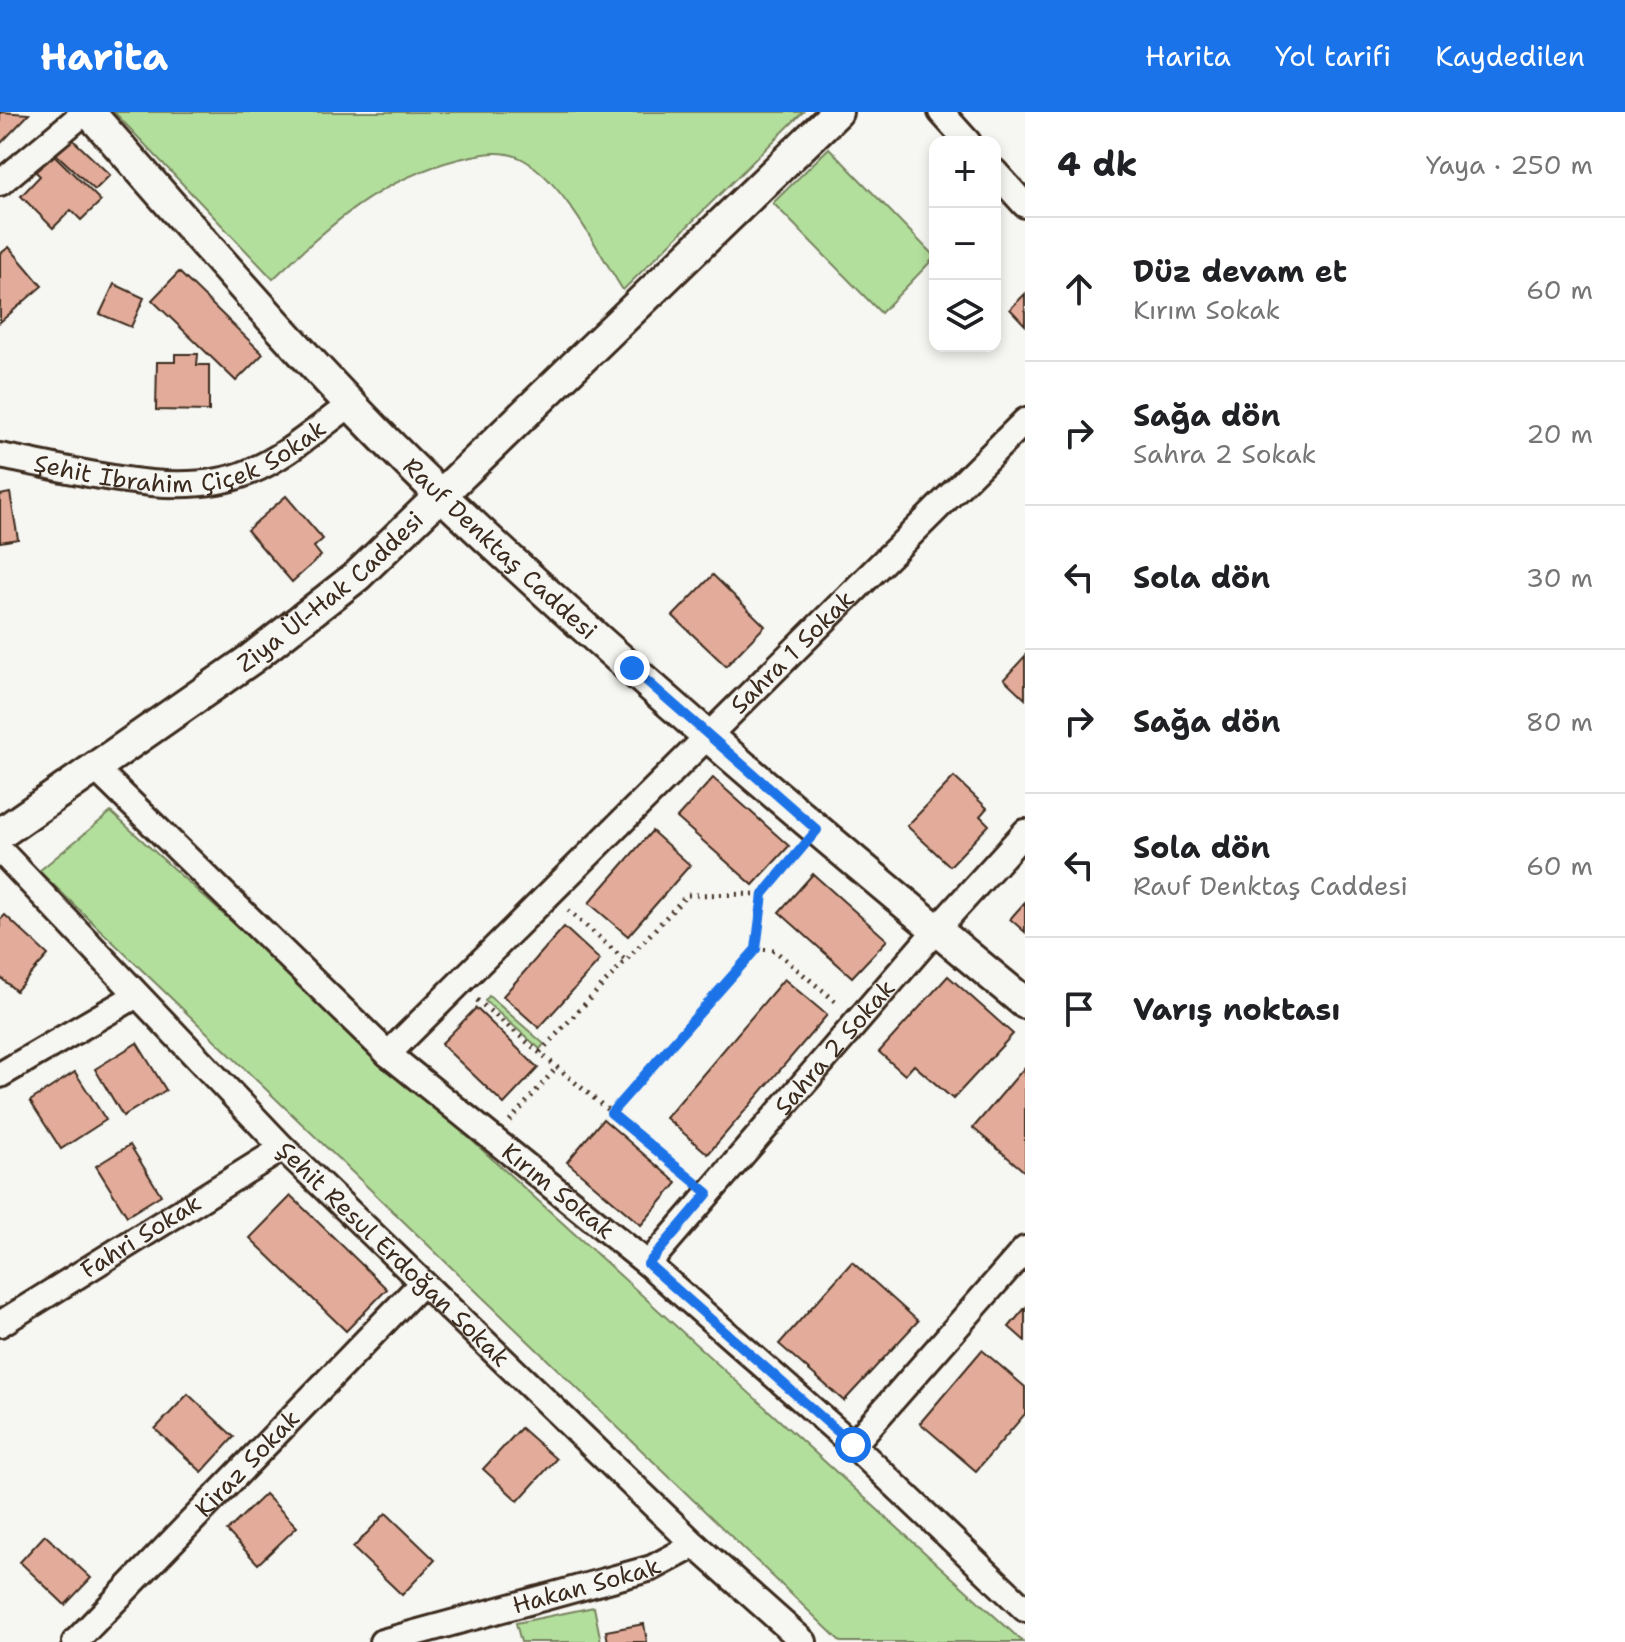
<!DOCTYPE html>
<html lang="tr">
<head>
<meta charset="utf-8">
<style>
  body { margin:0; font-family:"Shantell Sans",sans-serif; background:#f2f2f2; color:#202124 }
  .controls { position:absolute; right:24px; top:24px; display:grid; overflow:hidden; border-radius:16px; box-shadow:0 4px 12px #0003 }
  .controls button { width:72px; height:72px; display:grid; place-items:center; padding:0; border:0; border-bottom:2px solid #e0e0e0; background:#fff; color:#202124; font:40px sans-serif }
  .stop { position:absolute; width:24px; height:24px; margin:-18px; border:6px solid #1a73e8; border-radius:50%; background:#fff }
  .stop.end { background:#1a73e8; border-color:#fff; box-shadow:0 2px 8px #0008 }
  .list { margin:0; padding:0; list-style:none }
  h2 { display:flex; justify-content:space-between; align-items:center; height:104px; margin:0; padding:0 32px; font-size:34px }
  h2 small { font-size:26px; font-weight:400; color:#757577 }
  .list li { display:grid; grid-template-columns:52px 1fr auto; gap:24px; align-items:center; box-sizing:border-box; height:144px; padding:0 32px; border-top:2px solid #e0e0e0 }
  .list b { display:block; font-size:30px; white-space:nowrap }
  .list p { margin:0; font-size:26px; white-space:nowrap; color:#757577 }
  .list em { font-size:26px; font-style:normal; color:#757577 }
  .icon { flex:none; width:44px; height:44px; fill:none; stroke:currentColor; stroke-width:2; stroke-linecap:round; stroke-linejoin:round }
  .map { position:relative; flex:none; width:1025px; height:1530px; overflow:hidden }
  header { display:flex; align-items:center; gap:48px; box-sizing:border-box; height:112px; padding:0 40px; background:#1a73e8; color:#fff }
  header strong { font-size:38px }
  nav { display:flex; gap:44px; margin-inline-start:auto; font-size:28px }
  main { display:flex }
  aside { flex:1; background:#fff }
  .map>svg:first-child { display:block }
  .green { fill:#b3df9d; stroke:#77845e; stroke-width:2 }
  .building { fill:#e3ac9a; stroke:#3b2a1e; stroke-width:2 }
  .lines { fill:none; stroke-linecap:round; stroke-linejoin:round }
  .minor-casing { stroke:#3b2a1e; stroke-width:30 }
  .tertiary-casing { stroke:#3b2a1e; stroke-width:36 }
  .path { stroke:#3b2a1e; stroke-width:5; stroke-dasharray:2 6; stroke-linecap:butt }
  .minor { stroke:#f6f6f2; stroke-width:24 }
  .tertiary { stroke:#f6f6f2; stroke-width:30 }
  .route { stroke:#1a73e8; stroke-width:10 }
  .labels { text-anchor:middle; dominant-baseline:central; stroke-width:8; stroke-linejoin:round; paint-order:stroke }
  .street-label { font-size:24px; fill:#3b2a1e; stroke:#f6f6f2 }
</style>
</head>
<body>
<header>
<strong>Harita</strong>
<nav><a>Harita</a><a>Yol tarifi</a><a>Kaydedilen</a></nav>
</header>
<main>
<div class="map">
<svg width="1025" height="1530" viewBox="0 0 1025 1530">
  <rect width="100%" height="100%" fill="#f6f6f2"/>
  <filter id="ink" filterUnits="userSpaceOnUse"><feTurbulence type="fractalNoise" baseFrequency=".0125" numOctaves="2"/><feDisplacementMap in="SourceGraphic" scale="16" xChannelSelector="R" yChannelSelector="G"/><feConvolveMatrix kernelMatrix="1 2 1 2 8 2 1 2 1" color-interpolation-filters="sRGB"/></filter>
  <g filter="url(#ink)">
    <g class="green">
      <path d="M114,0H803L623,178C598,139 564,71 524,48C503,36 481,42 459,47C378,68 332,111 273,167Z"/>
      <polygon points="829,36 935,145 881,201 773,91"/>
      <polygon points="111,700 1023,1530 841,1530 39,759"/>
      <polygon points="489,884 544,932 540,937 485,889"/>
      <polygon points="594,1495 601,1530 521,1530 516,1511"/>
    </g>
    <g class="building">
      <polygon points="0,0 29,2 1,31 0,30"/>
      <polygon points="70,25 110,63 95,78 55,41"/>
      <polygon points="51,40 101,89 81,108 71,98 53,116 21,84 40,64 34,58"/>
      <polygon points="9,135 42,174 0,210 0,142"/>
      <polygon points="179,160 263,242 236,269 152,188"/>
      <polygon points="114,172 144,186 131,215 100,202"/>
      <polygon points="1025,182 1025,213 1010,197"/>
      <polygon points="175,242 198,242 197,253 209,253 209,299 156,298 157,250 175,250"/>
      <polygon points="10,381 18,427 0,430 0,383"/>
      <polygon points="286,384 323,427 314,435 321,444 292,470 247,418"/>
      <polygon points="713,463 765,514 726,554 673,504"/>
      <polygon points="1025,544 1025,587 1004,567"/>
      <polygon points="954,665 987,696 980,704 989,713 950,754 907,714"/>
      <polygon points="713,666 789,734 753,773 677,706"/>
      <polygon points="652,719 690,753 628,824 589,791"/>
      <polygon points="813,762 887,828 852,865 779,800"/>
      <polygon points="1025,790 1025,820 1010,807"/>
      <polygon points="5,803 48,843 16,879 0,865 0,808"/>
      <polygon points="564,815 600,848 539,916 503,884"/>
      <polygon points="948,864 1013,922 953,987 914,953 905,963 879,940"/>
      <polygon points="784,867 827,903 708,1042 666,1006"/>
      <polygon points="476,896 538,956 504,992 441,932"/>
      <polygon points="137,931 166,978 123,1004 95,957"/>
      <polygon points="1025,955 1025,1060 973,1016"/>
      <polygon points="75,960 106,1008 61,1037 30,989"/>
      <polygon points="603,1007 677,1071 641,1113 567,1050"/>
      <polygon points="130,1033 161,1083 127,1104 96,1054"/>
      <polygon points="291,1084 387,1177 346,1219 250,1126"/>
      <polygon points="852,1150 918,1209 844,1289 779,1232"/>
      <polygon points="1025,1196 1025,1229 1009,1215"/>
      <polygon points="982,1238 1025,1275 1025,1302 976,1359 920,1311"/>
      <polygon points="188,1282 234,1325 202,1360 155,1317"/>
      <polygon points="521,1316 556,1347 518,1389 483,1357"/>
      <polygon points="265,1382 297,1415 258,1452 227,1419"/>
      <polygon points="386,1401 435,1448 402,1483 353,1436"/>
      <polygon points="45,1423 91,1466 65,1493 20,1450"/>
      <polygon points="644,1512 647,1530 608,1530 606,1519"/>
    </g>
    <g class="lines">
      <defs>
        <g id="minor">
          <polyline points="941,0 968,30"/>
          <polyline points="995,60 1025,93"/>
          <polyline points="0,71 85,0"/>
          <path id="s1" d="M0,344C73,357 179,390 249,360C286,345 319,315 351,292"/>
          <path id="s2" d="M95,656L388,942L648,1152L853,1333L1025,1497"/>
          <path id="s3" d="M0,738L283,1036L695,1433L804,1530"/>
          <path id="s4" d="M388,942L1025,309"/>
          <polyline points="0,963 137,883"/>
          <path id="s5" d="M648,1152L936,818L1025,720"/>
          <path id="s6" d="M0,1212L283,1036"/>
          <polyline points="853,1333 1025,1137"/>
          <path id="s7" d="M75,1530L421,1172"/>
          <path id="s8" d="M382,1530L652,1456L695,1433"/>
        </g>
        <g id="tertiary">
          <path id="s9" d="M89,0C204,129 316,264 441,383C628,560 826,727 1025,891"/>
          <path id="s10" d="M0,722L251,547L357,464L837,0"/>
        </g>
      </defs>
      <use href="#minor" class="minor-casing"/>
      <use href="#tertiary" class="tertiary-casing"/>
      <g class="path">
        <polyline points="568,798 626,849"/>
        <polyline points="756,837 774,838 840,893"/>
        <polyline points="477,888 690,1067"/>
        <polyline points="540,940 687,783 763,782"/>
        <polyline points="611,1001 756,837 763,782 801,737"/>
        <polyline points="510,1009 557,955"/>
      </g>
      <use href="#minor" class="minor"/>
      <use href="#tertiary" class="tertiary"/>
    </g>
  </g>
  <g class="lines" filter="url(#ink)">
    <polyline class="route" points="632,556 817,718 763,782 756,837 611,1001 708,1081 648,1152 853,1333"/>
  </g>
  <g class="labels">
    <g class="street-label">
      <text stroke="none"><textPath href="#s1" startOffset="188">Şehit İbrahim Çiçek Sokak</textPath></text>
      <text stroke="none"><textPath href="#s9" startOffset="600">Rauf Denktaş Caddesi</textPath></text>
      <text stroke="none"><textPath href="#s10" startOffset="410">Ziya Ül-Hak Caddesi</textPath></text>
      <text stroke="none"><textPath href="#s4" startOffset="570">Sahra 1 Sokak</textPath></text>
      <text stroke="none"><textPath href="#s5" startOffset="286">Sahra 2 Sokak</textPath></text>
      <text stroke="none"><textPath href="#s2" startOffset="628">Kırım Sokak</textPath></text>
      <text stroke="none"><textPath href="#s6" startOffset="166">Fahri Sokak</textPath></text>
      <text stroke="none"><textPath href="#s3" startOffset="564">Şehit Resul Erdoğan Sokak</textPath></text>
      <text stroke="none"><textPath href="#s7" startOffset="248">Kiraz Sokak</textPath></text>
      <text stroke="none"><textPath href="#s8" startOffset="212">Hakan Sokak</textPath></text>
    </g>
  </g>
</svg>
<div class="controls">
<button>+</button>
<button>−</button>
<button><svg class="icon" aria-label="layers" viewBox="0 0 24 24"><path d="M12 4l9 5-9 5-9-5zM3 14l9 5 9-5"/></svg></button>
</div>
<div class="stop" style="left:853px;top:1333px"></div>
<div class="stop end" style="left:632px;top:556px"></div>
</div>
<aside>
<h2>4 dk<small>Yaya · 250 m</small></h2>
<ul class="list">
<li><svg class="icon" aria-label="ahead" viewBox="0 0 24 24"><path d="M12 20V5M6 11l6-6 6 6"/></svg><div><b>Düz devam et</b><p>Kırım Sokak</p></div><em>60 m</em></li>
<li><svg class="icon" aria-label="right" viewBox="0 0 24 24"><path d="M7 20v-9h11M14 6l5 5-5 5"/></svg><div><b>Sağa dön</b><p>Sahra 2 Sokak</p></div><em>20 m</em></li>
<li><svg class="icon" aria-label="left" viewBox="0 0 24 24"><path d="M17 20v-9H6M10 6l-5 5 5 5"/></svg><div><b>Sola dön</b></div><em>30 m</em></li>
<li><svg class="icon" aria-label="right" viewBox="0 0 24 24"><path d="M7 20v-9h11M14 6l5 5-5 5"/></svg><div><b>Sağa dön</b></div><em>80 m</em></li>
<li><svg class="icon" aria-label="left" viewBox="0 0 24 24"><path d="M17 20v-9H6M10 6l-5 5 5 5"/></svg><div><b>Sola dön</b><p>Rauf Denktaş Caddesi</p></div><em>60 m</em></li>
<li><svg class="icon" aria-label="arrive" viewBox="0 0 24 24"><path d="M6 21V4h12l-3 4 3 4H6"/></svg><div><b>Varış noktası</b></div></li>
</ul>
</aside>
</main>
</body>
</html>
